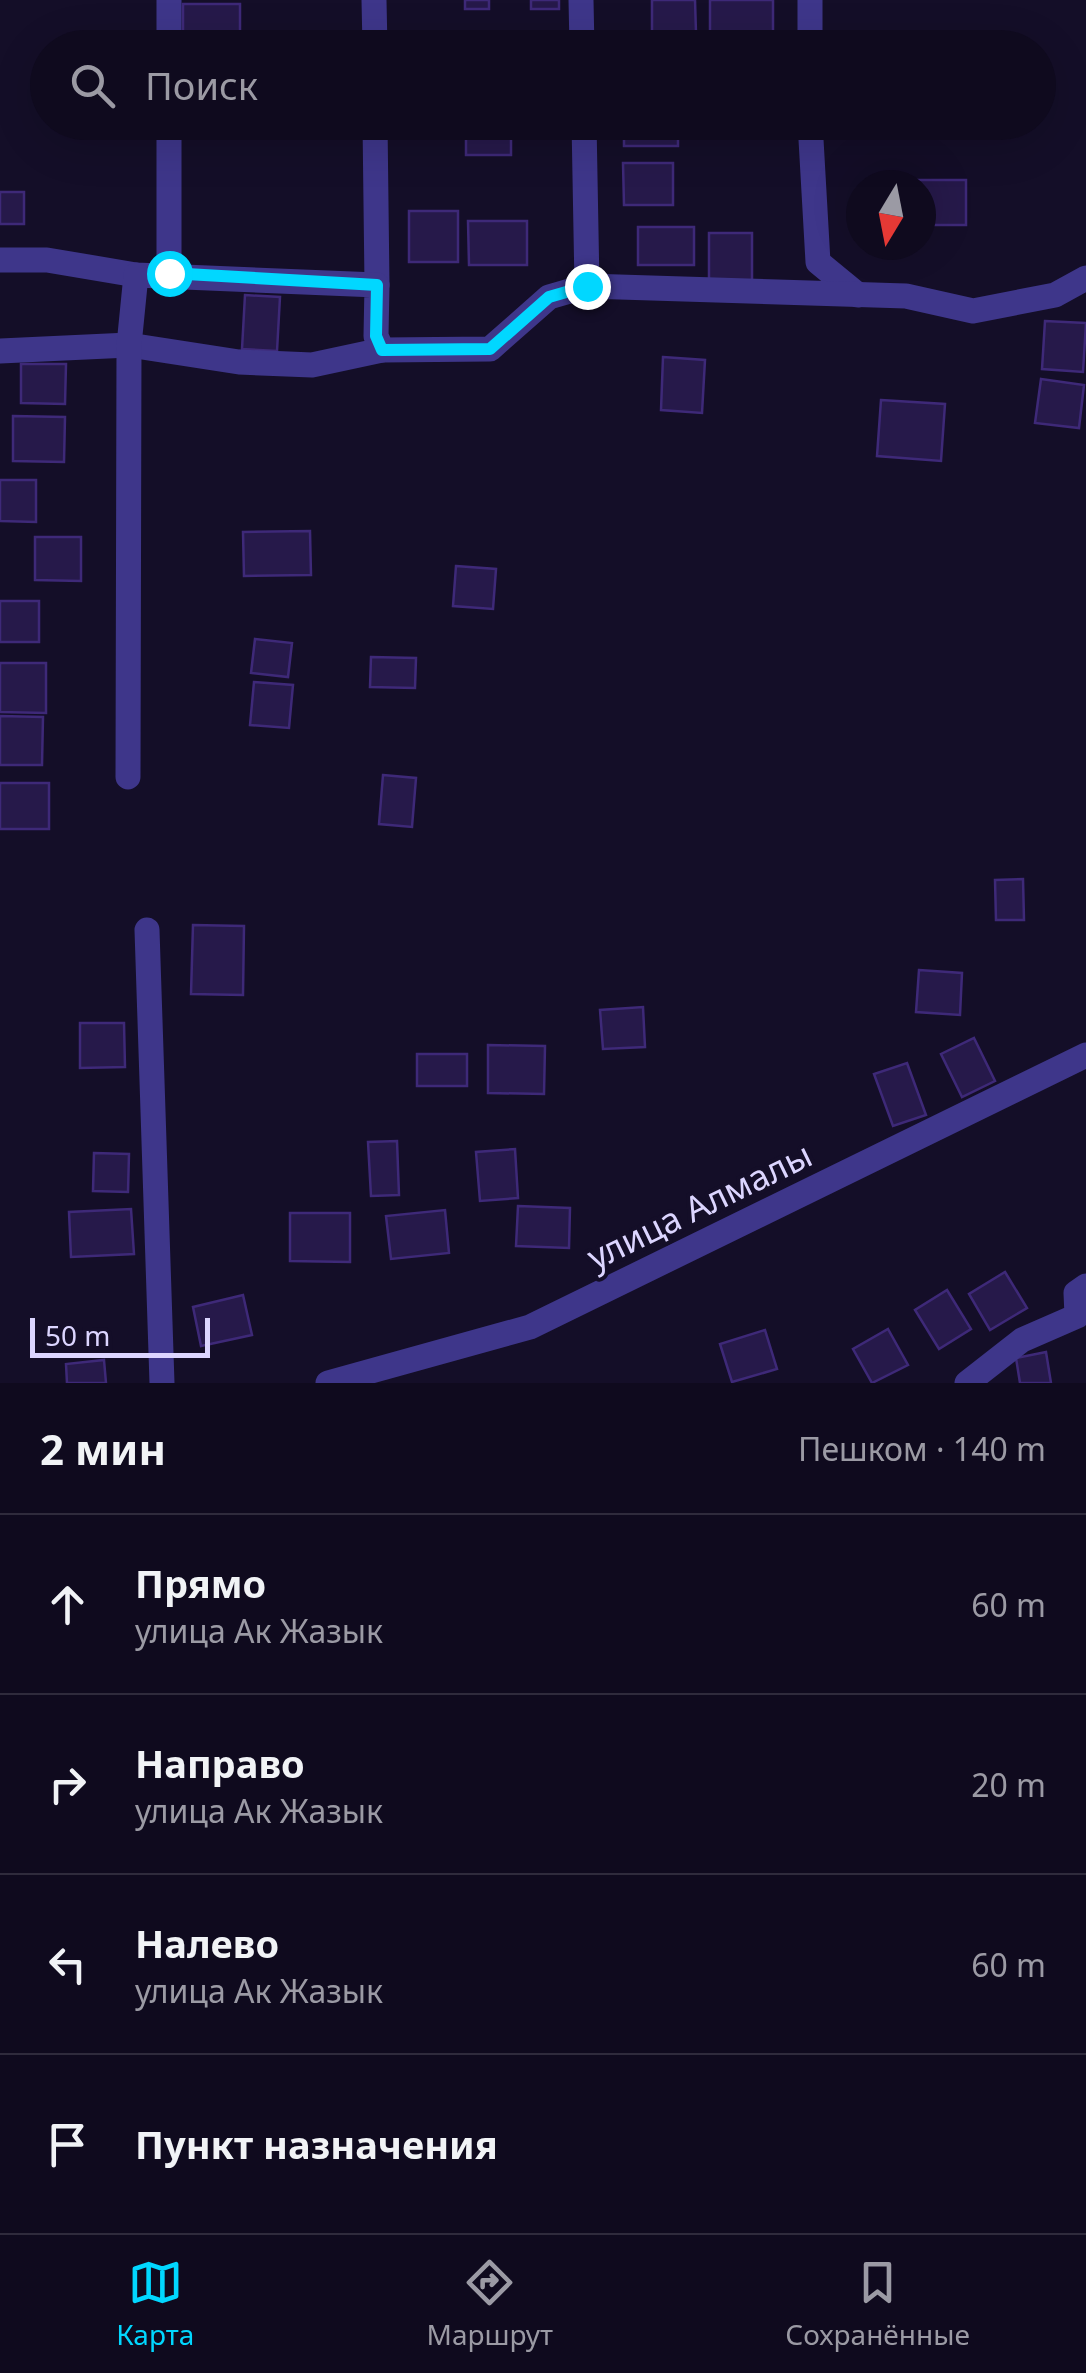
<!DOCTYPE html>
<html lang="ru">
<head>
<meta charset="utf-8">
<style>
  body { margin:0; font-family:"Noto Sans",sans-serif; background:#181327; color:#f1f3f6 }
  .compass { position:absolute; left:846px; top:170px; width:90px; height:90px; border-radius:50%; background:#0f0a1e; box-shadow:0 10px 40px #0002; rotate:190deg }
  .scale { position:absolute; left:30px; bottom:25px; width:180px; box-sizing:border-box; padding-left:10px; border:5px solid #dcd5ff; border-top:0; font-size:28px; line-height:35px; white-space:nowrap; color:#dcd5ff; -webkit-text-stroke:8px #140e28; paint-order:stroke }
  .stop { position:absolute; width:30px; height:30px; margin:-22px; border:8px solid #01d7ff; border-radius:50%; background:#fff }
  .stop.end { background:#01d7ff; border-color:#fff; box-shadow:0 2px 10px #0008 }
  .list { margin:0; padding:0; list-style:none }
  h2 { display:flex; justify-content:space-between; align-items:center; height:130px; margin:0; padding:0 40px; font-size:42px }
  h2 small { font-size:32px; font-weight:400; color:#9b9aa4 }
  .list li { display:grid; grid-template-columns:65px 1fr auto; gap:30px; align-items:center; box-sizing:border-box; height:180px; padding:0 40px; border-top:2px solid #2f2b3c }
  .list b { display:block; font-size:38px; white-space:nowrap }
  .list p { margin:0; font-size:32px; white-space:nowrap; color:#9b9aa4 }
  .list em { font-size:32px; font-style:normal; color:#9b9aa4 }
  .icon { flex:none; width:55px; height:55px; fill:none; stroke:currentColor; stroke-width:2; stroke-linecap:round; stroke-linejoin:round }
  .map { position:relative; flex:none; width:1086px; height:1383px; overflow:hidden }
  .search { position:absolute; background:#0f0a1e; box-shadow:0 10px 40px #0002; left:30px; right:30px; top:30px; height:110px; display:flex; align-items:center; gap:25px; box-sizing:border-box; padding:0 35px; border-radius:55px; color:#9b9aa4; font-size:38px }
  .sheet { height:850px; background:#0f0a1e }
  nav { display:flex; justify-content:space-around; align-items:center; box-sizing:border-box; height:140px; border-top:2px solid #2f2b3c; background:#0f0a1e; font-size:28px; color:#9b9aa4 }
  nav a { display:grid; justify-items:center; gap:5px }
  nav .on { color:#01d7ff }
  .map>svg:first-child { display:block }
  .building { fill:#26194a; stroke:#3e2978; stroke-width:2.5 }
  .lines { fill:none; stroke-linecap:round; stroke-linejoin:round }
  .minor { stroke:#3e368a; stroke-width:25 }
  .route { stroke:#01d7ff; stroke-width:12 }
  .labels { text-anchor:middle; dominant-baseline:central; stroke-width:8; stroke-linejoin:round; paint-order:stroke }
  .street-label { font-size:35px; fill:#dcd5ff; stroke:#140e28 }
</style>
</head>
<body>
<div class="map">
<svg width="1086" height="1383" viewBox="0 0 1086 1383">
  <rect width="100%" height="100%" fill="#140e28"/>
  <g class="building">
    <rect x="465" y="0" width="24" height="9"/>
    <rect x="531" y="0" width="28" height="9"/>
    <polygon points="652,0 695,0 696,33 652,33"/>
    <rect x="710" y="0" width="63" height="48"/>
    <rect x="183" y="4" width="57" height="44"/>
    <rect x="463" y="40" width="56" height="8"/>
    <rect x="99" y="41" width="47" height="7"/>
    <rect x="466" y="122" width="45" height="33"/>
    <rect x="624" y="122" width="54" height="24"/>
    <polygon points="623,163 673,163 673,205 624,205"/>
    <polygon points="906,180 966,180 966,225 921,225 921,185 906,185"/>
    <rect x="0" y="192" width="24" height="32"/>
    <rect x="409" y="211" width="49" height="51"/>
    <polygon points="468,221 527,221 527,265 469,265"/>
    <rect x="638" y="227" width="56" height="38"/>
    <rect x="709" y="233" width="43" height="49"/>
    <polygon points="245,295 280,297 277,351 242,349"/>
    <polygon points="1045,321 1086,323 1083,372 1042,369"/>
    <polygon points="663,357 705,360 702,413 661,410"/>
    <polygon points="21,364 66,364 65,404 21,403"/>
    <polygon points="1041,379 1084,385 1079,428 1035,423"/>
    <polygon points="881,400 945,404 941,461 877,456"/>
    <polygon points="13,416 65,417 64,462 13,461"/>
    <polygon points="0,480 36,480 36,522 0,521"/>
    <polygon points="310,531 311,575 244,576 243,532"/>
    <polygon points="35,537 81,537 81,581 35,580"/>
    <polygon points="456,566 496,569 493,609 453,606"/>
    <rect x="0" y="601" width="39" height="41"/>
    <polygon points="255,639 292,643 288,677 251,673"/>
    <polygon points="371,657 416,658 415,688 370,687"/>
    <polygon points="0,663 46,663 46,713 0,712"/>
    <polygon points="254,682 293,685 289,728 250,725"/>
    <polygon points="0,716 43,717 42,765 0,765"/>
    <polygon points="383,775 416,778 412,827 379,824"/>
    <rect x="0" y="783" width="49" height="46"/>
    <polygon points="1023,879 1024,920 996,920 995,880"/>
    <polygon points="193,925 244,926 243,995 191,994"/>
    <polygon points="919,970 962,973 960,1015 916,1012"/>
    <polygon points="643,1007 645,1047 603,1049 600,1010"/>
    <polygon points="80,1023 124,1023 125,1067 80,1068"/>
    <polygon points="974,1038 995,1081 962,1097 941,1054"/>
    <polygon points="488,1045 545,1046 544,1094 488,1093"/>
    <rect x="417" y="1054" width="50" height="32"/>
    <polygon points="907,1063 926,1115 893,1126 874,1074"/>
    <polygon points="397,1141 399,1195 371,1196 368,1142"/>
    <polygon points="515,1149 518,1198 480,1201 476,1152"/>
    <polygon points="94,1153 129,1154 128,1192 93,1191"/>
    <polygon points="518,1206 570,1208 569,1248 516,1246"/>
    <polygon points="131,1209 134,1254 71,1257 69,1212"/>
    <polygon points="445,1210 449,1253 391,1259 386,1216"/>
    <polygon points="290,1213 350,1213 350,1262 290,1261"/>
    <polygon points="1005,1272 1027,1308 990,1330 969,1294"/>
    <polygon points="947,1290 971,1329 939,1349 915,1310"/>
    <polygon points="243,1295 252,1335 201,1346 193,1307"/>
    <polygon points="888,1329 908,1365 872,1383 853,1349"/>
    <polygon points="765,1330 777,1369 732,1382 720,1344"/>
    <polygon points="1046,1352 1051,1383 1020,1383 1016,1358"/>
    <polygon points="104,1360 106,1383 67,1383 66,1364"/>
  </g>
  <g class="lines">
    <g class="minor">
      <polyline points="169,0 169,48"/>
      <polyline points="374,0 375,48"/>
      <polyline points="581,0 582,48"/>
      <polyline points="810,48 810,0"/>
      <polyline points="169,122 169,273"/>
      <polyline points="375,122 377,285"/>
      <polyline points="584,122 587,286"/>
      <polyline points="810,122 818,262 858,295"/>
      <polyline points="0,260 47,260 136,275 377,285 376,336 382,350 490,349 549,297 587,286 906,296 973,311 1055,295 1086,278"/>
      <polyline points="0,351 129,345 239,362 312,365 382,350"/>
      <polyline points="128,777 129,345 136,275"/>
      <polyline points="147,930 162,1383"/>
      <polyline points="328,1383 530,1327 1086,1055"/>
      <polyline points="967,1383 1022,1340 1077,1316 1076,1293 1086,1286"/>
    </g>
  </g>
  <g class="lines">
    <polyline class="route" points="169,273 377,285 376,336 382,350 490,349 549,297 587,286"/>
  </g>
  <g class="labels">
    <g class="street-label">
      <text transform="translate(699 1205) rotate(-26)">улица Алмалы</text>
    </g>
  </g>
</svg>
<svg class="compass" viewBox="-18 -18 36 36"><path d="M0-13l5 13h-10z" fill="#e53935"/><path d="M0 13l5-13h-10z" fill="#9b9aa4"/></svg>
<div class="scale">50 m</div>
<div class="stop" style="left:169px;top:273px"></div>
<div class="stop end" style="left:587px;top:286px"></div>
<div class="search"><svg class="icon" aria-label="search" viewBox="0 0 24 24"><circle cx="10" cy="10" r="6"/><path d="M15 15l6 6"/></svg>Поиск</div>
</div>
<section class="sheet">
<h2>2 мин<small>Пешком · 140 m</small></h2>
<ul class="list">
<li><svg class="icon" aria-label="ahead" viewBox="0 0 24 24"><path d="M12 20V5M6 11l6-6 6 6"/></svg><div><b>Прямо</b><p>улица Ак Жазык</p></div><em>60 m</em></li>
<li><svg class="icon" aria-label="right" viewBox="0 0 24 24"><path d="M7 20v-9h11M14 6l5 5-5 5"/></svg><div><b>Направо</b><p>улица Ак Жазык</p></div><em>20 m</em></li>
<li><svg class="icon" aria-label="left" viewBox="0 0 24 24"><path d="M17 20v-9H6M10 6l-5 5 5 5"/></svg><div><b>Налево</b><p>улица Ак Жазык</p></div><em>60 m</em></li>
<li><svg class="icon" aria-label="arrive" viewBox="0 0 24 24"><path d="M6 21V4h12l-3 4 3 4H6"/></svg><div><b>Пункт назначения</b></div></li>
</ul>
</section>
<nav>
<a class="on"><svg class="icon" aria-label="map" viewBox="0 0 24 24"><path d="M3 6l6-2 6 2 6-2v14l-6 2-6-2-6 2zM9 4v14M15 6v14"/></svg>Карта</a>
<a><svg class="icon" aria-label="directions" viewBox="0 0 24 24"><path d="M12 3l9 9-9 9-9-9zM9 14v-3h6M13 9l2 2-2 2"/></svg>Маршрут</a>
<a><svg class="icon" aria-label="saved" viewBox="0 0 24 24"><path d="M7 4h10v16l-5-4-5 4z"/></svg>Сохранённые</a>
</nav>
</body>
</html>
